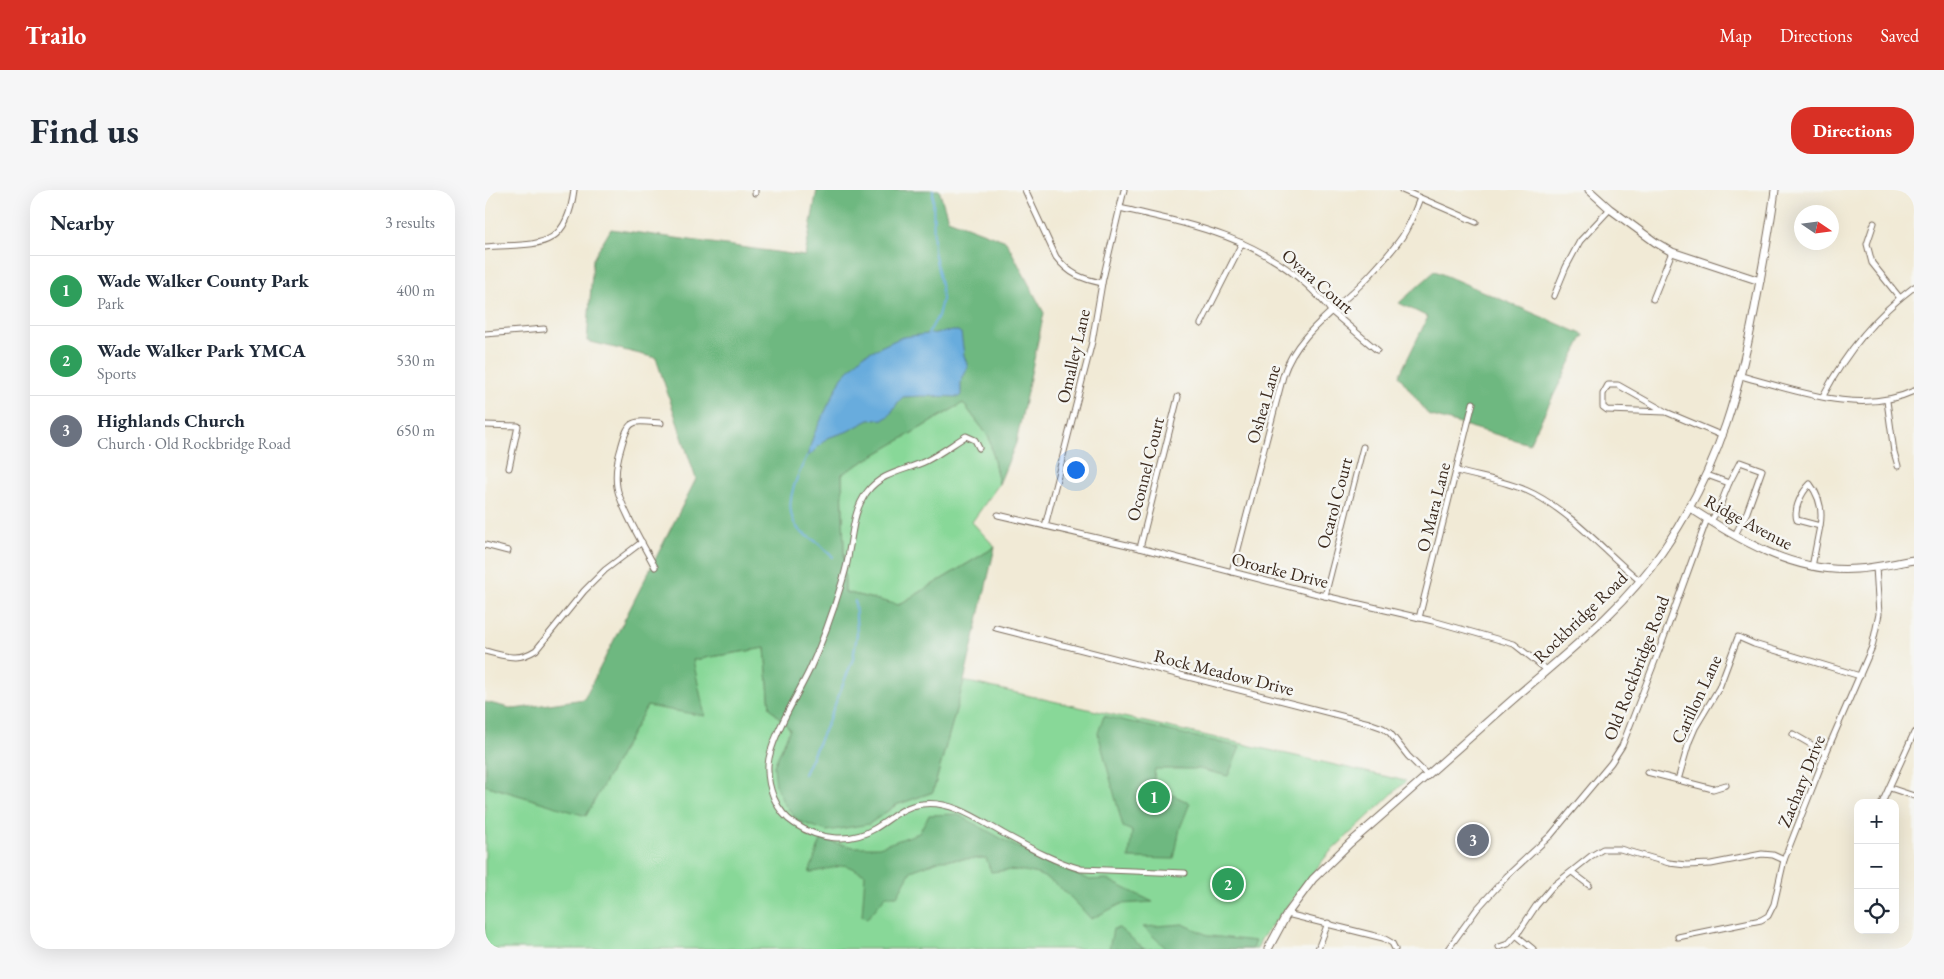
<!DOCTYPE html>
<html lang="en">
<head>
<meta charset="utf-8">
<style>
  body { margin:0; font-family:"EB Garamond",serif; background:#f6f6f7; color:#1f2937 }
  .controls { position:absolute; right:15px; bottom:15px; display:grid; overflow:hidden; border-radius:10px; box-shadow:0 5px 20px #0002 }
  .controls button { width:45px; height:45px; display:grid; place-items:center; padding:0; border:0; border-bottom:1px solid #e0e1e3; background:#fff; color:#1f2937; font:25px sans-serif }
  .compass { position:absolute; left:1309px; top:15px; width:45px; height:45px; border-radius:50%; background:#fff; box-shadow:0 5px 20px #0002; rotate:103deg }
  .you { position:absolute; left:590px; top:279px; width:18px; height:18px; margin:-12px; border:4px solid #fff; border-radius:50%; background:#1a73e8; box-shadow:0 0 0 8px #1a73e833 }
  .badge { display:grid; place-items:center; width:32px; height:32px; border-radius:50%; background:#d93025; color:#fff; font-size:16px; font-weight:700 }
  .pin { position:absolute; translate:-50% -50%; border:2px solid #fff; box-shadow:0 1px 5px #0006 }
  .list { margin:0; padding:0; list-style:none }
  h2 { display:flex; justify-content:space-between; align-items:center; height:65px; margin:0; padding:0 20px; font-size:21px }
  h2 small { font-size:16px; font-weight:400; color:#747a83 }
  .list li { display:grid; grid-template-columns:32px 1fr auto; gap:15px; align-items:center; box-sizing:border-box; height:70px; padding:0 20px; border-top:1px solid #e0e1e3 }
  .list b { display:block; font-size:19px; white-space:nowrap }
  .list p { margin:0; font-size:16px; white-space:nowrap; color:#747a83 }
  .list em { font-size:16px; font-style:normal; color:#747a83 }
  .icon { flex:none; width:28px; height:28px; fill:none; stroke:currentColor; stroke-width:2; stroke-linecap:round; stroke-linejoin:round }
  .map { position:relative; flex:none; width:1429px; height:759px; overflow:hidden; border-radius:20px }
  header { display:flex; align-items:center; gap:30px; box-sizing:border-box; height:70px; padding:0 25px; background:#d93025; color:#fff }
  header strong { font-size:24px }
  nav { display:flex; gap:28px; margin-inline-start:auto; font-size:18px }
  .intro { display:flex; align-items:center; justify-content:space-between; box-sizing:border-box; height:120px; padding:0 30px }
  h1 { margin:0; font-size:35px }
  .button { padding:12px 22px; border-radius:20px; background:#d93025; color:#fff; font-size:18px; font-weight:700 }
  main { display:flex; gap:30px; padding:0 30px }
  aside { flex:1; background:#fff; border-radius:20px; box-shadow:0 5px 20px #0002 }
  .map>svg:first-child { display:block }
  .green { fill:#88d898; stroke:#62815b }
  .forest { fill:#6eb880; stroke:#54714f }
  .water { fill:#68acdd; stroke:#526b7e }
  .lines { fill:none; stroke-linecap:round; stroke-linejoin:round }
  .stream { stroke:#68acdd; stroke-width:2 }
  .street-casing { stroke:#7b6d5e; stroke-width:7 }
  .secondary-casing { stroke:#7b6d5e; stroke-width:9 }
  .street { stroke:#fff; stroke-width:5 }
  .secondary { stroke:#fff; stroke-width:7 }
  .labels { text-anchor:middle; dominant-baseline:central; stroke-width:5; stroke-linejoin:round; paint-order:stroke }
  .street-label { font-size:18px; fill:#3b2a1e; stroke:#f6f6f2 }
</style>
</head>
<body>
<header>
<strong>Trailo</strong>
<nav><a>Map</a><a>Directions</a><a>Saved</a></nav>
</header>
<div class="intro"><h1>Find us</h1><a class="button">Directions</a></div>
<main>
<aside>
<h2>Nearby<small>3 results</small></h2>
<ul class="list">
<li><span class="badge" style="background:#2e9e5b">1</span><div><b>Wade Walker County Park</b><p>Park</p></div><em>400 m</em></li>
<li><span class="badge" style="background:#2e9e5b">2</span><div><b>Wade Walker Park YMCA</b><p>Sports</p></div><em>530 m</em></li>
<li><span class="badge" style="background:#6b7280">3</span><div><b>Highlands Church</b><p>Church · Old Rockbridge Road</p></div><em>650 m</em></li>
</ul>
</aside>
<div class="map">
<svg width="1429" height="759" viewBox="0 0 1429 759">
  <rect width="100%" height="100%" fill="#f6f6f2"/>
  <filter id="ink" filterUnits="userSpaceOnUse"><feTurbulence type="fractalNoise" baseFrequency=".02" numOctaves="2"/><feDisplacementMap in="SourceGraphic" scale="10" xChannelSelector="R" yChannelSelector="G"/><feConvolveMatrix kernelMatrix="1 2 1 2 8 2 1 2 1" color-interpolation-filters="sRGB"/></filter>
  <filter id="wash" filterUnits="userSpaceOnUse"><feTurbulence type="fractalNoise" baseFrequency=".0096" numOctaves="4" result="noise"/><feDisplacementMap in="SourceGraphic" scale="20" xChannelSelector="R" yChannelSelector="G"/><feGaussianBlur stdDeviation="1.12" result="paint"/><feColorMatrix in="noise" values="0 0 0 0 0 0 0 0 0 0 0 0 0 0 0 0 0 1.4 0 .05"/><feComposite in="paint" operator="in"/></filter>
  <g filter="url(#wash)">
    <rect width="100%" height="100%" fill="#f1ead6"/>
    <g class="green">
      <polygon points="478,213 504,247 514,294 487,332 510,357 413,415 360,402 357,284"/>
      <polygon points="280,458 285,518 305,539 289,576 384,634 411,615 448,602 479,491 921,591 843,664 776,749 772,759 0,759 0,595 101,625 162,516 208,470"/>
    </g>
    <g class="forest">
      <polygon points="332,0 454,0 463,29 521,51 559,123 531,253 514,294 504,247 478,213 357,284 360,402 414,415 510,357 479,491 448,602 411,615 384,634 342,641 313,631 298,612 291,595 289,576 305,539 285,518 280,458 208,470 220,526 162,516 101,626 0,595 0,512 29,519 99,509 211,289 171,168 102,151 108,69 126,39 320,66"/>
      <polygon points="950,81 1099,145 1044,254 944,225 914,186 943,127 914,113"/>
      <polygon points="619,526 755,557 743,586 714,579 670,579 668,596 705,613 695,638 689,669 644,668 647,641 638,637 613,543"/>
      <path d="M472,624L537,660L574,678L605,690L621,689L668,712L636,714L606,729C574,694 558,674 506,682L501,668L456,670L426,681L412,706H401L382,729L377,726L380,684L360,675L324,683L336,650L369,657H394L434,643L444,625Z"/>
      <polygon points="698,734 725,746 770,751 767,759 682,759 658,737"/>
      <polygon points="634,738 659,759 624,759 628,739"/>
    </g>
    <polygon class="water" points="468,141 473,141 476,143 479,165 483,177 476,192 476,205 474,207 437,206 418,207 414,211 404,226 399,229 384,230 361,242 342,248 325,265 322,266 329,244 357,187 378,165 417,147"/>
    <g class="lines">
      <g class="stream">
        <polyline points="443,144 453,126 457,110 456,94 449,61 448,0"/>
        <path d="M322,266C312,287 295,318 314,340C320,346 327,348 333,353C338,358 343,363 348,367"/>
        <polyline points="319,584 343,532 368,469 372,444 370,411"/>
      </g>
    </g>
  </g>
  <g filter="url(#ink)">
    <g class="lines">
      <defs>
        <g id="street">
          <path d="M540,0L571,67C584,84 597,89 617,93"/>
          <polyline points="917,0 991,32"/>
          <polyline points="270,3 270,0"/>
          <path d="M635,18C704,34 769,46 823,96C831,104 840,112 846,121L892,160"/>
          <polyline points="1389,33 1382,54 1387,73 1415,108"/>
          <path d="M0,57C52,53 81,62 89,0"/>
          <polyline points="1069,106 1081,77 1095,51 1125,19"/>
          <polyline points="1168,109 1187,62"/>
          <polyline points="716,134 757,53"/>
          <polyline points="0,144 59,139"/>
          <path d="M1256,186C1310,200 1375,226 1429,201"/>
          <path d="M1338,206C1360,164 1390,126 1429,97"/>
          <polyline points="1402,211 1409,262 1413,276"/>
          <polyline points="1181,222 1122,220 1118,217 1118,204 1123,195 1133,195 1181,222 1238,246"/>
          <polyline points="0,235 33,236 24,278"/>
          <path d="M494,258L490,250L481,246C468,254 455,264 441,271C420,281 397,282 382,302C369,319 368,341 364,361C363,372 360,382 357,392C348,422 337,453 324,481C312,506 285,549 283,575C282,597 291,622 310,634C333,649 364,654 389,639C405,630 417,616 437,614C468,610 495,631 521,645C545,658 570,672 596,679L700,683"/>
          <path d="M972,281C997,288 1026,292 1049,304C1089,325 1120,362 1155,391"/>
          <polyline points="1222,285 1244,293"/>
          <path d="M1325,294C1335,307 1338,320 1335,336L1312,330C1308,319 1317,302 1325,294Z"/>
          <polyline points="1234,318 1244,293 1255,272 1277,280 1262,322 1250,345"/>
          <polyline points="513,325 655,358 840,406 948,431 1029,454 1062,480"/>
          <polyline points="1226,331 1234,318 1258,328"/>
          <polyline points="560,336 607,152 617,93 639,0"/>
          <polyline points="0,355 23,361"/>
          <polyline points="655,358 693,207"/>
          <path d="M170,377C160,358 135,316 132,297C130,284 132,271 136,258C144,228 146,231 176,233"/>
          <polyline points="1327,377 1335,336"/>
          <path d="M747,382L798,186C812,142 855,118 885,85C896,73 908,60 917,47C925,35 930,21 935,8"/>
          <polyline points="840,406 878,257"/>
          <polyline points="934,428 988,213"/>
          <polyline points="511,438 884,533 898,538 905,543 923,566 942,585"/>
          <path d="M0,461C21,466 32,472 51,460L99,401L120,380L157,352"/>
          <polyline points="1308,544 1341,563"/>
          <polyline points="1162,582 1228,599 1241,595"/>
          <polyline points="1193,590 1204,552 1210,538 1234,498 1253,447 1269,454 1375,486"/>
          <polyline points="1405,598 1429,606"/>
          <polyline points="1397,613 1429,543"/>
          <polyline points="1087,682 1104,695"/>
          <polyline points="802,724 898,748 907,753 910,759"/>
          <polyline points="1031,745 1048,759"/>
          <polyline points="1193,747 1276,730 1283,726 1289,714 1299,670 1341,563 1387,457 1394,424 1391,377"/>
          <polyline points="1014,757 1023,754 1033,743 1051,716 1067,697 1106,666 1118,659 1135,659 1184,673 1201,675 1226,674 1277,664 1288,665 1299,670"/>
          <polyline points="833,759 843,733"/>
          <polyline points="963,759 992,719 1022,686 1066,645 1126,573 1137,556 1178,450 1222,329"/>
        </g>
        <g id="secondary">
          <polyline points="1104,0 1125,19 1170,52 1187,62 1275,91"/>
          <path d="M1205,318C1255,350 1309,384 1372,379C1391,378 1410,373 1429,370"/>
          <path d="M783,759L802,724L828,689L865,653C922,604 977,554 1033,505C1084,461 1139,418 1177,362C1236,276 1256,197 1274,96C1280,64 1286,32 1290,0"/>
        </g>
      </defs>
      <use href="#street" class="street-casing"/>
      <use href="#secondary" class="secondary-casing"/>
      <use href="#street" class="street"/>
      <use href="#secondary" class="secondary"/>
    </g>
  </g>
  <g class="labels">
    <g class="street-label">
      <text transform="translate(833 91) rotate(41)">Ovara Court</text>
      <text transform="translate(588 166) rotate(-77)">Omalley Lane</text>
      <text transform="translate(778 214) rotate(-74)">Oshea Lane</text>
      <text transform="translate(660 279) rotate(-76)">Oconnel Court</text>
      <text transform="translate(849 313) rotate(-75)">Ocarol Court</text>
      <text transform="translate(948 317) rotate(-76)">O Mara Lane</text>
      <text transform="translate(1264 332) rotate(28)">Ridge Avenue</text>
      <text transform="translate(795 380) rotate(14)">Oroarke Drive</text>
      <text transform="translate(1095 427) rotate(-44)">Rockbridge Road</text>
      <text transform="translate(1151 478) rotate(-69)">Old Rockbridge Road</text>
      <text transform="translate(739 482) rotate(14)">Rock Meadow Drive</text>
      <text transform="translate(1211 509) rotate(-65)">Carillon Lane</text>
      <text transform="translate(1316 591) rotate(-68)">Zachary Drive</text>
    </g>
  </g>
</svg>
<div class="controls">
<button>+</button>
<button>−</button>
<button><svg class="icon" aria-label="locate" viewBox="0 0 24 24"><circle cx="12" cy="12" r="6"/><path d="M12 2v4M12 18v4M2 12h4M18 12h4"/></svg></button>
</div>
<svg class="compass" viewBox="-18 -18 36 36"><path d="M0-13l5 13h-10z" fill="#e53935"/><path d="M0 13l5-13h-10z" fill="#747a83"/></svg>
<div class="you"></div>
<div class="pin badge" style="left:669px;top:607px;background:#2e9e5b">1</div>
<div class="pin badge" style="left:743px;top:694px;background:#2e9e5b">2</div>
<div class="pin badge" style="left:988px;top:650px;background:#6b7280">3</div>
</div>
</main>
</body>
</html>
